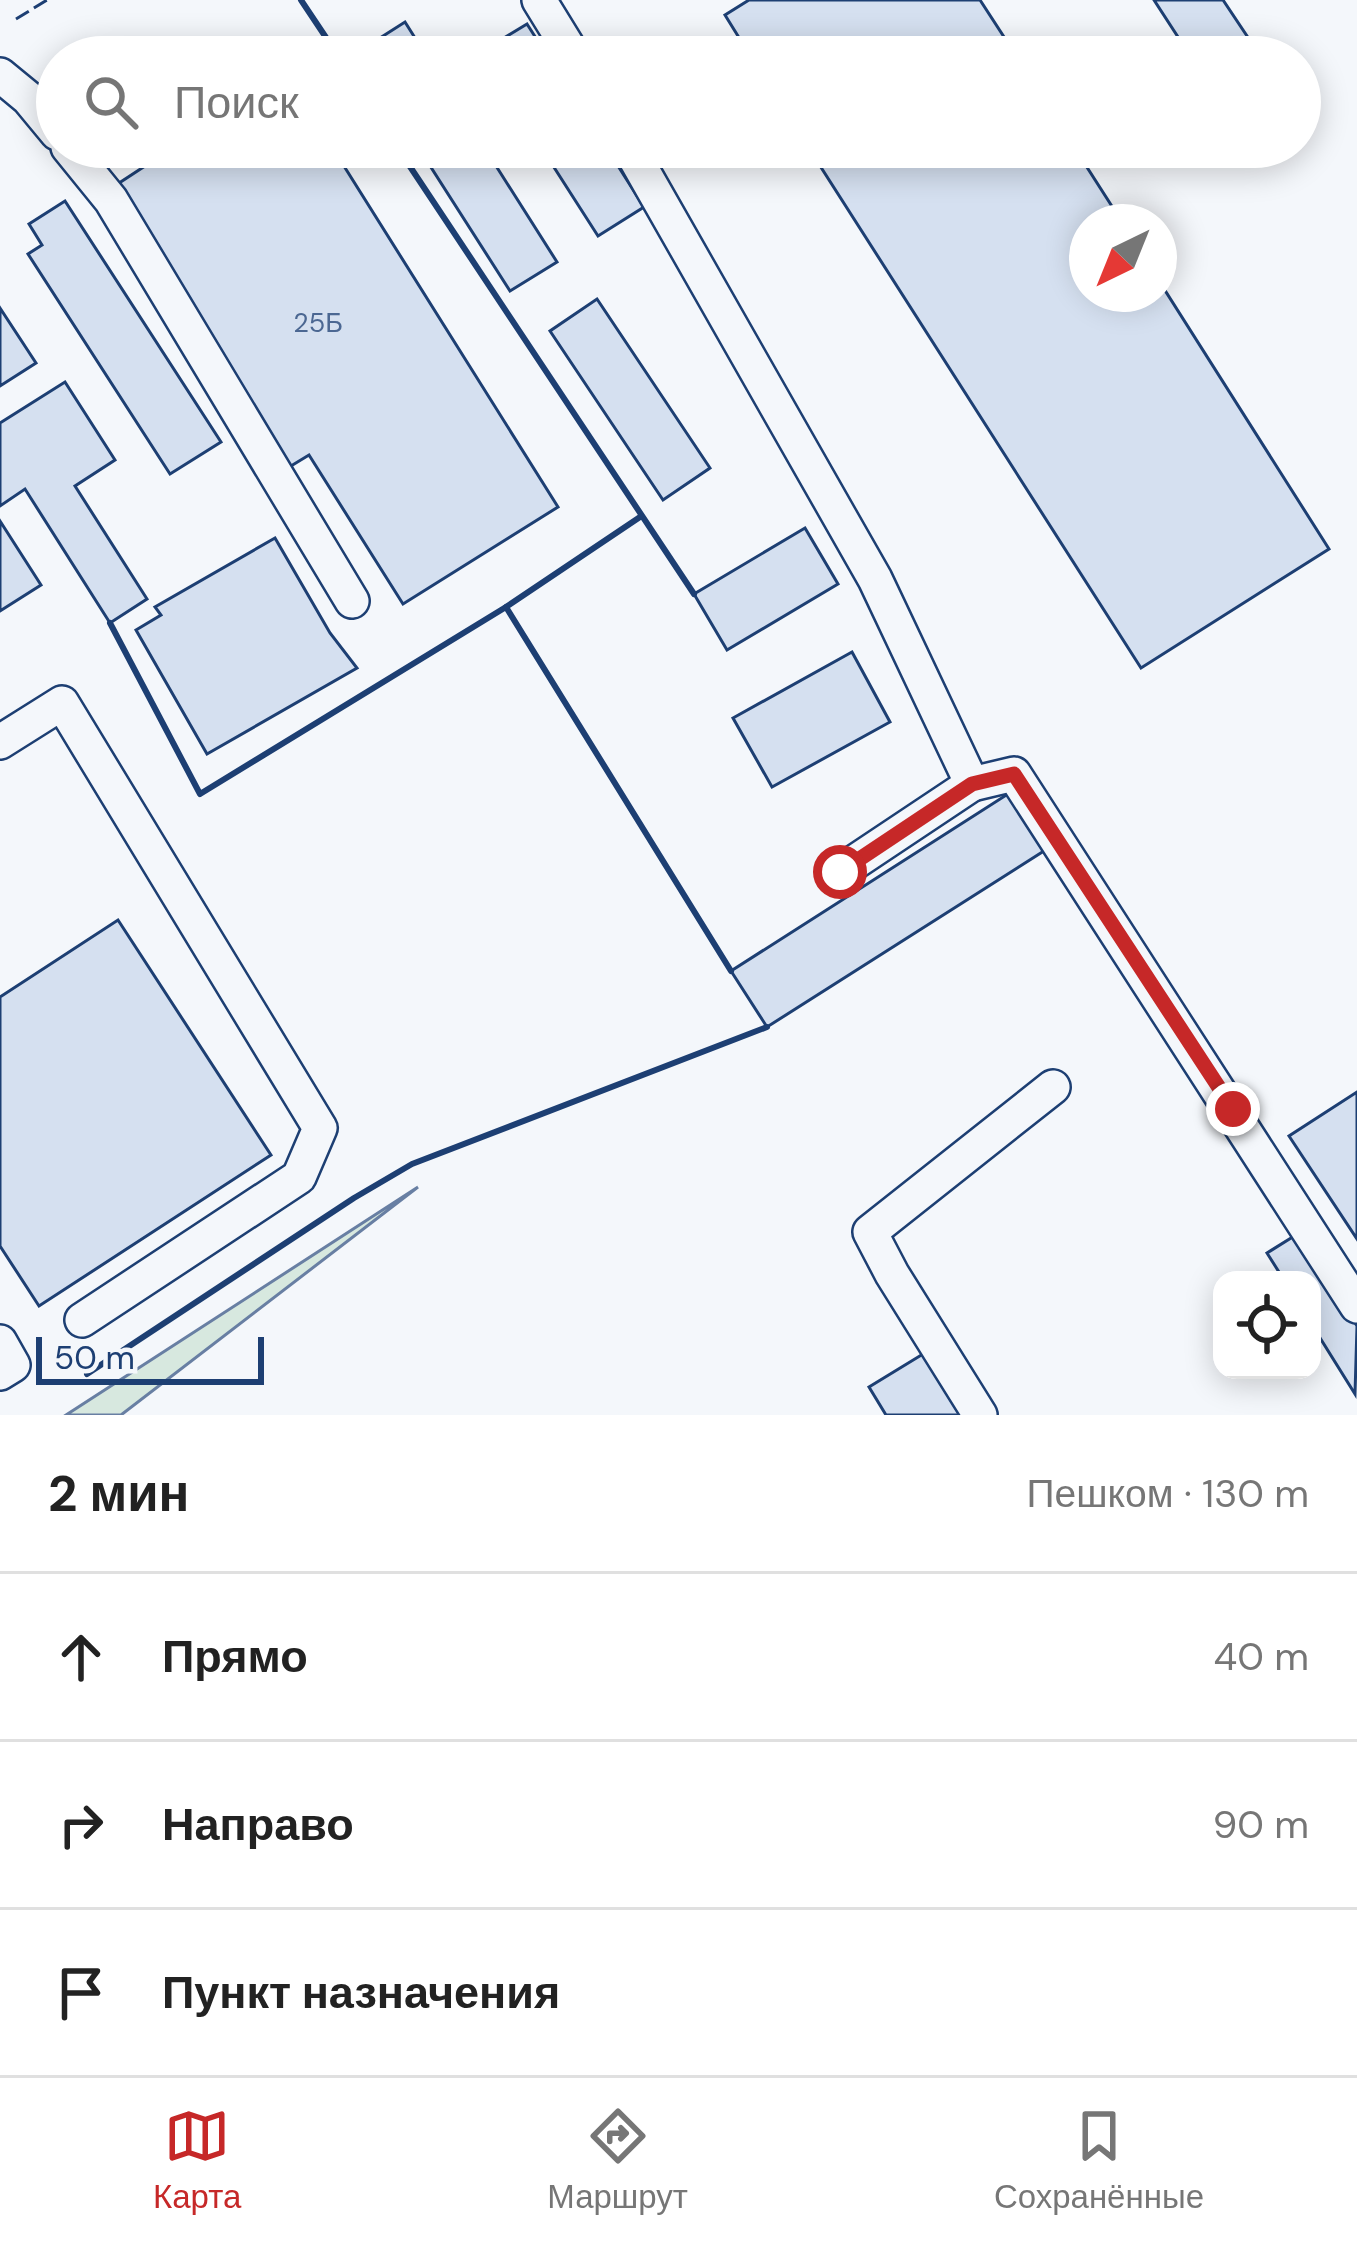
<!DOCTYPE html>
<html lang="ru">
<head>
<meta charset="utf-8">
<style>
  body { margin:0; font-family:"DM Sans",sans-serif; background:#f6f6f6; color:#222 }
  .controls { position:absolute; right:36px; bottom:36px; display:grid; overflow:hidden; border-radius:24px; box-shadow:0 6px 30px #0003 }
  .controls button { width:108px; height:108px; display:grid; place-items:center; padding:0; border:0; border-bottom:3px solid #e0e0e0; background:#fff; color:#222; font:60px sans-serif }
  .compass { position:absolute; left:1069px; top:204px; width:108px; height:108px; border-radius:50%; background:#fff; box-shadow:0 6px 30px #0003; rotate:223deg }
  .scale { position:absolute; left:36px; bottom:30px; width:228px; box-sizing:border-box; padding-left:12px; border:6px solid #1d3f73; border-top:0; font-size:33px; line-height:42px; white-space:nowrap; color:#1d3f73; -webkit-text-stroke:9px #f4f7fb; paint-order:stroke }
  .stop { position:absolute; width:36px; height:36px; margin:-27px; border:9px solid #c62828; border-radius:50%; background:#fff }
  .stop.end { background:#c62828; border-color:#fff; box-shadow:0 3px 12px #0008 }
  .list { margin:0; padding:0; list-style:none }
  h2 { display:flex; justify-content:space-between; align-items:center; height:156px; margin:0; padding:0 48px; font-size:51px }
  h2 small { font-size:39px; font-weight:400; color:#767676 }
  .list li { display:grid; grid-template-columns:78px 1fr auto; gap:36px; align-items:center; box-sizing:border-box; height:168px; padding:0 48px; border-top:3px solid #e0e0e0 }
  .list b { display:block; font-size:45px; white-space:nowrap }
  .list em { font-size:39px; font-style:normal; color:#767676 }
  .icon { flex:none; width:66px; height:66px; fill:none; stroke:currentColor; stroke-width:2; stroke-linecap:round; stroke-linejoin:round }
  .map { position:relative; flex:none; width:1357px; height:1415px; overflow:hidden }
  .search { position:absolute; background:#fff; box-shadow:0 6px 30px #0003; left:36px; right:36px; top:36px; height:132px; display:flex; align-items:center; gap:30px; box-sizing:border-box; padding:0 42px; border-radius:66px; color:#767676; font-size:45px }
  .sheet { height:660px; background:#fff }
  nav { display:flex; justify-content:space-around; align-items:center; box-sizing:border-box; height:168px; border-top:3px solid #e0e0e0; background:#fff; font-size:33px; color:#767676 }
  nav a { display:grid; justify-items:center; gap:6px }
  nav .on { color:#c62828 }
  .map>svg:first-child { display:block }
  .green { fill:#d7e8df; stroke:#687fa3; stroke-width:3 }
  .building { fill:#d5e0f0; stroke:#1d3f73; stroke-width:3 }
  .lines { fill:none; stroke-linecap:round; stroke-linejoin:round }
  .minor-casing { stroke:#1d3f73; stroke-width:38 }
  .minor { stroke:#f4f7fb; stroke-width:33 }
  .fence { stroke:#1d3f73; stroke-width:3; stroke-dasharray:15 6; stroke-linecap:butt }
  .wall { stroke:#1d3f73; stroke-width:6 }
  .route { stroke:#c62828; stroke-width:15 }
  .labels { text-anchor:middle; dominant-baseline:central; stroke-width:9; stroke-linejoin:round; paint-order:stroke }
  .number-label { font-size:27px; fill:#4b6792 }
</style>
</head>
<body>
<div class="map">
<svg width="1357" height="1415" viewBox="0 0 1357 1415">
  <rect width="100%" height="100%" fill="#f4f7fb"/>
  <polygon class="green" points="418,1187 121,1415 66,1415"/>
  <g class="building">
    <polygon points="749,0 980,0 1017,57 751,57 725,15"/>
    <polygon points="1154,0 1223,0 1261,57 1191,57"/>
    <polygon points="405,22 427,57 361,57 358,52"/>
    <polygon points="527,24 548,57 484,57 481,52"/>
    <polygon points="332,147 558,507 403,604 309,455 286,469 110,189 174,147"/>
    <polygon points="418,147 484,147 557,262 510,291"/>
    <polygon points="541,147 606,147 644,207 598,236"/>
    <polygon points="808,147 1074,147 1122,222 1087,222 1087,294 1159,294 1159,281 1329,549 1141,668"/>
    <polygon points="65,201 221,442 170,474 28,254 42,245 29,224"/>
    <polygon points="597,299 710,468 663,500 550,331"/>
    <polygon points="0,308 36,363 0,386"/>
    <polygon points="65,382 115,460 75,486 147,599 110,623 25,489 0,506 0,423"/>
    <polygon points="0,521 41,585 0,611"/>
    <polygon points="805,528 838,584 727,650 694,594"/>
    <polygon points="275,538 330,633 357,668 207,754 136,630 161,615 155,607"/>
    <polygon points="852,652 890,722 772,787 733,718"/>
    <polygon points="1011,792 1047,849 767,1027 731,971"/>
    <polygon points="118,920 271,1155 39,1306 0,1246 0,997"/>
    <polygon points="1357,1092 1357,1239 1289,1136"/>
    <polygon points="1299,1233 1357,1326 1355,1394 1312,1325 1312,1280 1284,1280 1267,1253"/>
    <polygon points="923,1354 960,1415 886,1415 869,1387"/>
  </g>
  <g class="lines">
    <defs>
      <g id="minor">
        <polyline points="539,0 574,57"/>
        <polyline points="0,75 28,98 57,133"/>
        <polyline points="68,147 111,200 352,601"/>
        <polyline points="629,147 875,579 972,784 840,872"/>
        <polyline points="0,742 62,703 320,1128 299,1177 82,1320"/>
        <polyline points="972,784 1014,774 1357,1306"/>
        <polyline points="0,1342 13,1365 0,1373"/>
        <polyline points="980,1415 892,1274 870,1232 1053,1087"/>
      </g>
    </defs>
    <use href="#minor" class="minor-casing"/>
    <use href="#minor" class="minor"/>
    <polyline class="fence" points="16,19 47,0"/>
    <g class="wall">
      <polyline points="301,0 339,57"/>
      <polyline points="397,147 694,594"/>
      <polyline points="640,517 506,607 731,971"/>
      <polyline points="110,623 200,794 506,607"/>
      <polyline points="87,1374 354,1198 412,1164 767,1027"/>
    </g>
  </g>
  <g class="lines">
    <polyline class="route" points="840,872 972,784 1014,774 1233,1109"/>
  </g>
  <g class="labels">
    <g class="number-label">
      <text x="318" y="322">25Б</text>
    </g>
  </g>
</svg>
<div class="controls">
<button><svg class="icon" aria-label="locate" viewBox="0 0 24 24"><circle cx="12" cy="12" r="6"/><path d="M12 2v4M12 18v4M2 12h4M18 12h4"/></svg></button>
</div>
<svg class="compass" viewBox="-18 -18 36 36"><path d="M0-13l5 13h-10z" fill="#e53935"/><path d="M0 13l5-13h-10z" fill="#767676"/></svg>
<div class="scale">50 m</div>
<div class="stop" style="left:840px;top:872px"></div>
<div class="stop end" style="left:1233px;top:1109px"></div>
<div class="search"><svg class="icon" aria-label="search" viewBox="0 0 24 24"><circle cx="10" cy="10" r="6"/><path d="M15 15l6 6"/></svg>Поиск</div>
</div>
<section class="sheet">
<h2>2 мин<small>Пешком · 130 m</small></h2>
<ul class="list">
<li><svg class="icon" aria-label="ahead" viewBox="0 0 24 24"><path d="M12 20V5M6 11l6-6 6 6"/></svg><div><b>Прямо</b></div><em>40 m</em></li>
<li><svg class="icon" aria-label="right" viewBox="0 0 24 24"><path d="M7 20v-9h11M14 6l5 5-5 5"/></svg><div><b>Направо</b></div><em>90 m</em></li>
<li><svg class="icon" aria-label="arrive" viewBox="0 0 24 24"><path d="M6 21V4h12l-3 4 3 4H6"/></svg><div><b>Пункт назначения</b></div></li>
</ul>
</section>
<nav>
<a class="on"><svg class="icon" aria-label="map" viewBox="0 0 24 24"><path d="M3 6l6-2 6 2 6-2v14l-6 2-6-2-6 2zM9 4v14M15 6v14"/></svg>Карта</a>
<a><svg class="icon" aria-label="directions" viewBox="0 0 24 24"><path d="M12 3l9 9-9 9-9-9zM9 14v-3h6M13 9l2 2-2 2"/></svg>Маршрут</a>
<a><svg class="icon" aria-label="saved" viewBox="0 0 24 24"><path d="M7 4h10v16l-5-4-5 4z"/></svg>Сохранённые</a>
</nav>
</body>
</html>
